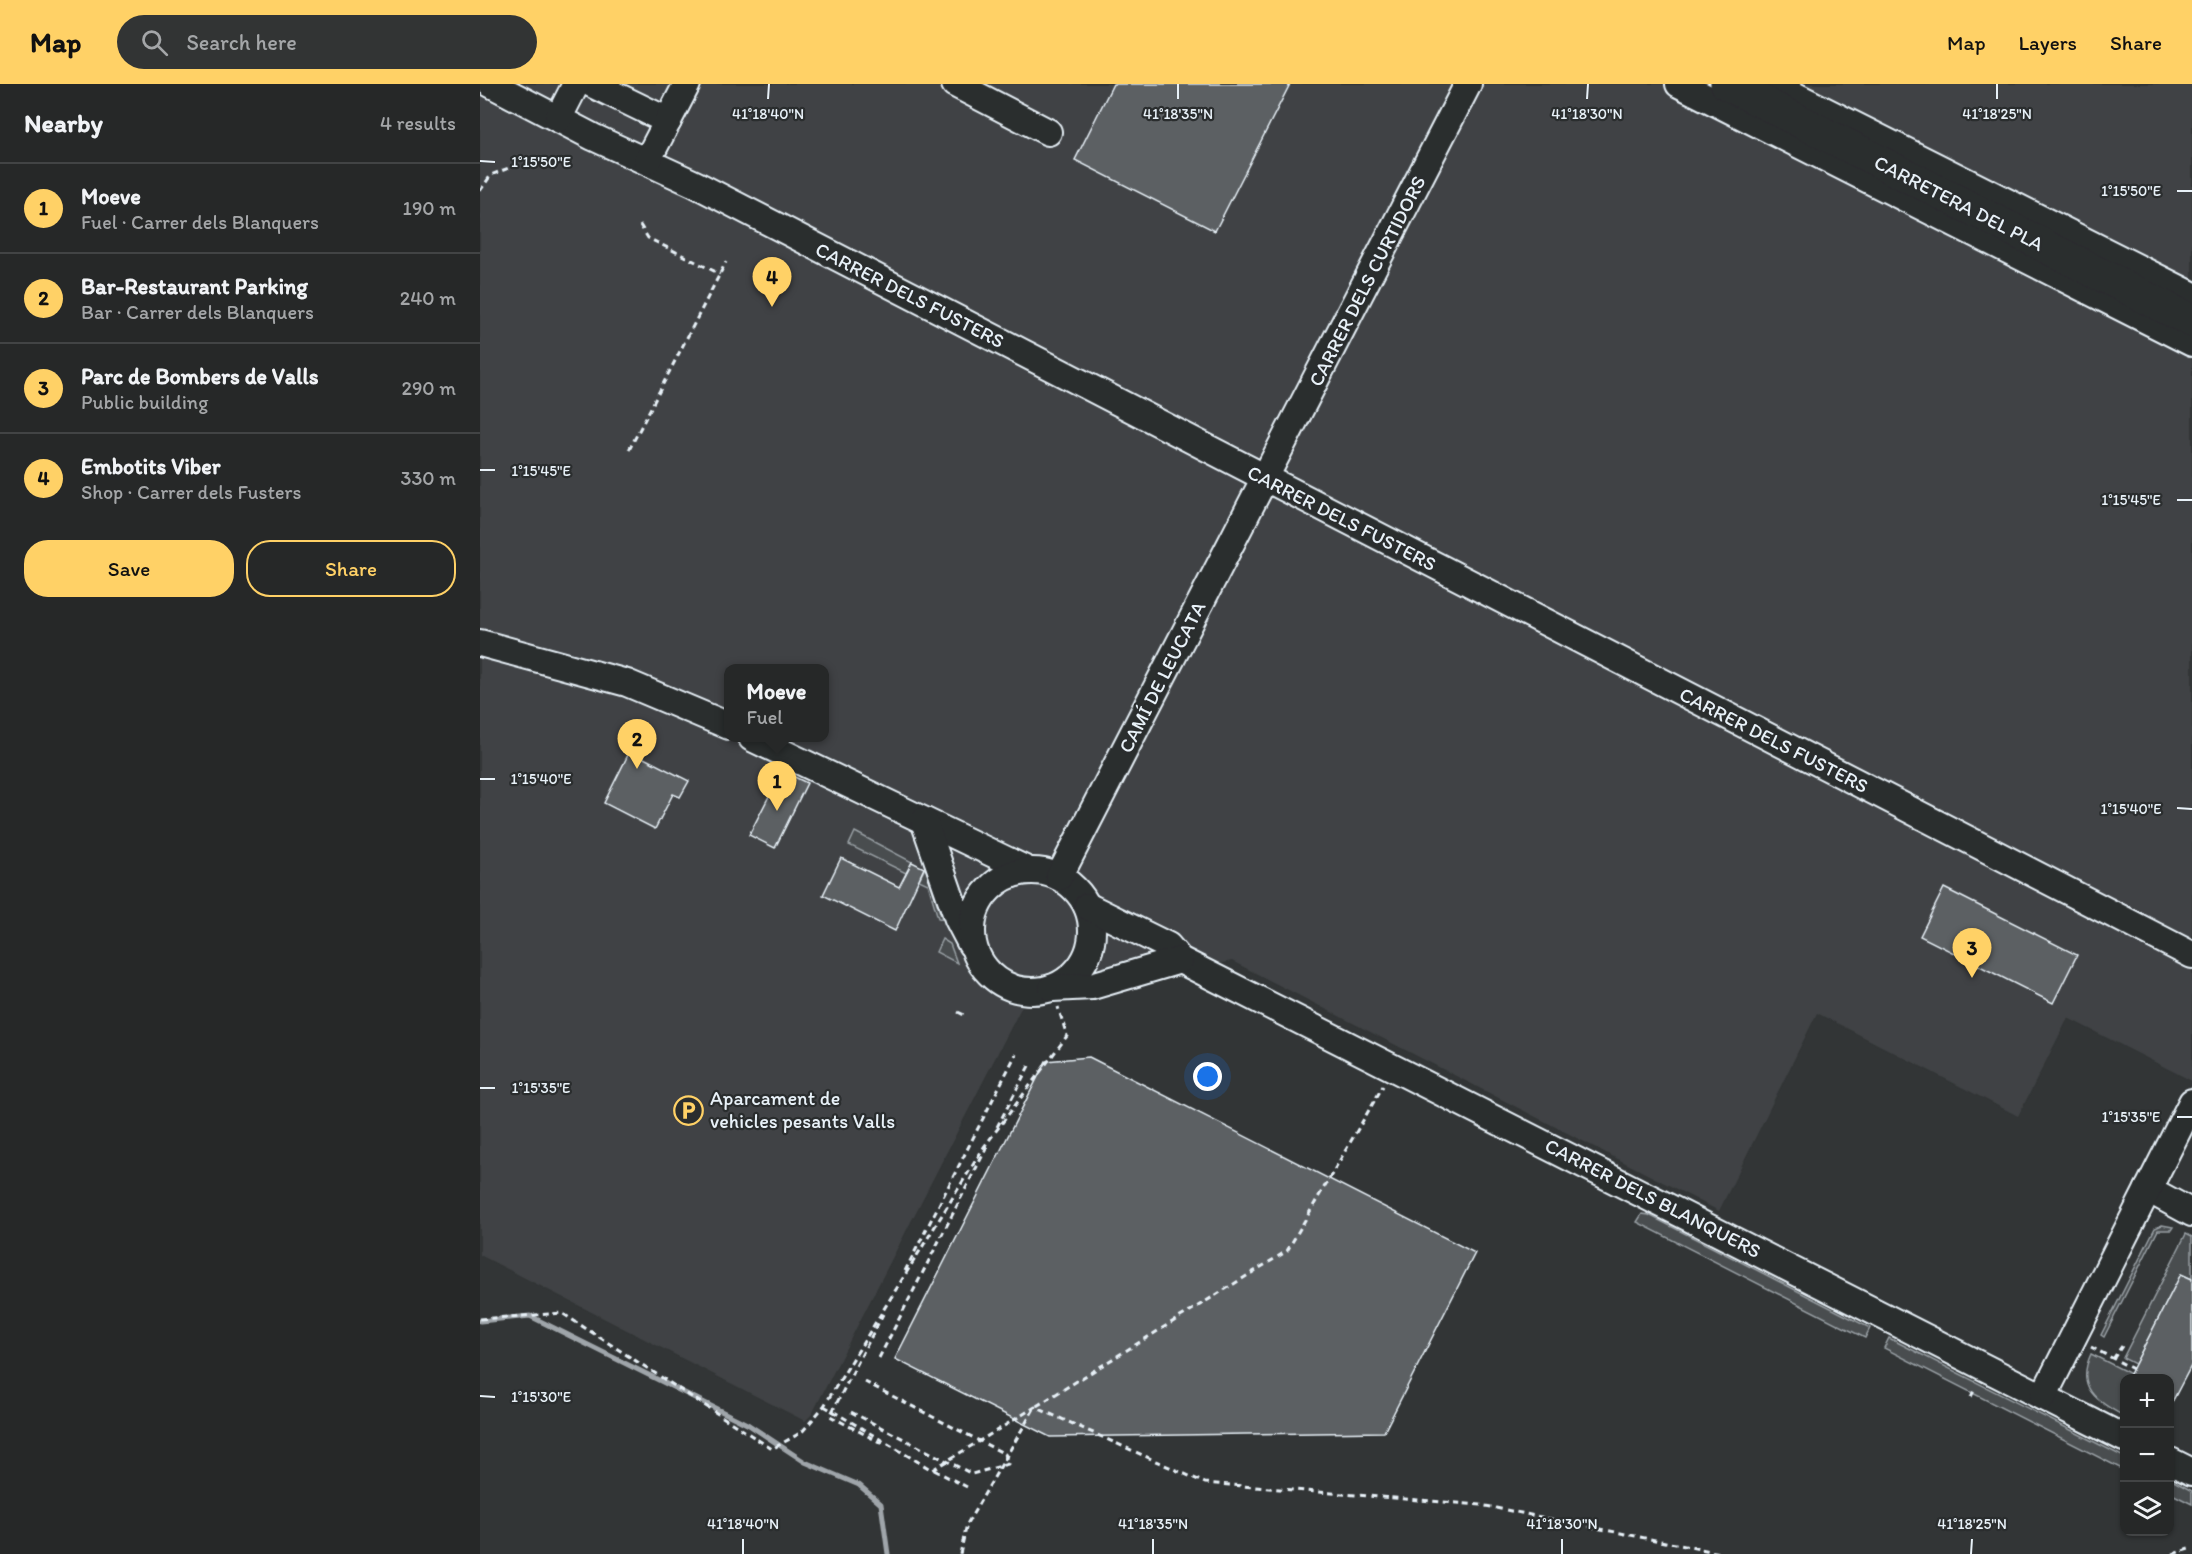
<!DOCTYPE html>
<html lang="en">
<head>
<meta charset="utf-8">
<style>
  body { margin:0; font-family:Itim,sans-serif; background:#323434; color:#f1f3f6 }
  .controls { position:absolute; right:18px; bottom:18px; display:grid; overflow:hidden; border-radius:12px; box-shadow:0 2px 4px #0004 }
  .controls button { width:54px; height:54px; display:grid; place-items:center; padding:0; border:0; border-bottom:2px solid #424445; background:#262828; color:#f1f3f6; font:30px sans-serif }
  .you { position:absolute; left:728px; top:993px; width:21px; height:21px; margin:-15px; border:4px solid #fff; border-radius:50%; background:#1a73e8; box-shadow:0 0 0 9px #1a73e833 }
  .badge { display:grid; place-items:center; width:39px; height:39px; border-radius:50%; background:#ffd166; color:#111; font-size:20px; font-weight:700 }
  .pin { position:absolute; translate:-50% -50px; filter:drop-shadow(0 2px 3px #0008) }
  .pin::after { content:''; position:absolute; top:32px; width:21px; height:18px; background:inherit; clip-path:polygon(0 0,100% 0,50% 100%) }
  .popup { position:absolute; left:244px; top:580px; width:105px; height:78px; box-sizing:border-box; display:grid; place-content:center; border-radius:12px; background:#262828; filter:drop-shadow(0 2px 4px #0005); font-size:20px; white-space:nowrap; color:#a4a6a8 }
  .popup b { font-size:22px; color:#f1f3f6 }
  .popup::after { content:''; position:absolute; left:50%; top:100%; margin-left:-12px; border:12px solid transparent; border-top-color:#262828 }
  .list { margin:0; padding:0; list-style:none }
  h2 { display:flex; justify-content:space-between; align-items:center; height:78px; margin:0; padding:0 24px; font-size:26px }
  h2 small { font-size:20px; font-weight:400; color:#a4a6a8 }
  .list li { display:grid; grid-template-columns:39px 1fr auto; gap:18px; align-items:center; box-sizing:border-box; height:90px; padding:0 24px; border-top:2px solid #424445 }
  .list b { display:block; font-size:22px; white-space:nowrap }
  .list p { margin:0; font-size:20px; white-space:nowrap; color:#a4a6a8 }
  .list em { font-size:20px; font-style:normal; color:#a4a6a8 }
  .actions { display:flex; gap:12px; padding:18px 24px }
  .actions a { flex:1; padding:14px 0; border:2px solid #ffd166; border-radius:24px; text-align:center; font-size:21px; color:#ffd166 }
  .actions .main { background:#ffd166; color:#111 }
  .icon { flex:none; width:33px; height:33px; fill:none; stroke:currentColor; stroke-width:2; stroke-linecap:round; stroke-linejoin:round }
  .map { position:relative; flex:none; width:1712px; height:1470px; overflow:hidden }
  header { display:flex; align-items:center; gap:36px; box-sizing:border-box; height:84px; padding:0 30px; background:#ffd166; color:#111 }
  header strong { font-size:28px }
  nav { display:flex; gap:33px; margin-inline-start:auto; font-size:21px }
  .search { width:420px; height:54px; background:#323434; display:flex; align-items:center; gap:15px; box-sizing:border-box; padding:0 21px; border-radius:33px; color:#a4a6a8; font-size:22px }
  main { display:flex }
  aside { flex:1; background:#262828 }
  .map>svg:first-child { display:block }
  .built { fill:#3f4244; fill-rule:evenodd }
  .green { fill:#494d4f; stroke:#989fa4; stroke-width:1.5 }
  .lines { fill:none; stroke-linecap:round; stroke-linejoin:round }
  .stream { stroke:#9fa5aa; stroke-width:5 }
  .building { fill:#5c6063; stroke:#e8f1f8; stroke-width:1.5 }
  .minor-casing { stroke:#e8f1f8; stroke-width:30 }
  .major-casing { stroke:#e8f1f8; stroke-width:38 }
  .path { stroke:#e8f1f8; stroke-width:3; stroke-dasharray:6 4.5; stroke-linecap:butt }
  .minor { stroke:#2a2d2e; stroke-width:26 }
  .major { stroke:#2a2d2e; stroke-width:33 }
  .ticks { fill:none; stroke:#e8f1f8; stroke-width:2 }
  .labels { text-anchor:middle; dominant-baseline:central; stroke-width:4.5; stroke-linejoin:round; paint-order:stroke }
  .street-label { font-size:20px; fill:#e8f1f8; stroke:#2a2d2e }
  .poi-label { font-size:20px; fill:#e8f1f8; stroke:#2a2d2e; text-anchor:start }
  .ticks-label { font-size:15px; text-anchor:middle; fill:#e8f1f8; stroke:#2a2d2e; stroke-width:4.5; stroke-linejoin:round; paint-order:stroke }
</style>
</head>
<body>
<header>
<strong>Map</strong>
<div class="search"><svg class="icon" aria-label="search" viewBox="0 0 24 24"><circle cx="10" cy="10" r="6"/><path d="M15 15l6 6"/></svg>Search here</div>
<nav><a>Map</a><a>Layers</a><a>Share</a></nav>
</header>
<main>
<aside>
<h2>Nearby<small>4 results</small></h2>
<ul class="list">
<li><span class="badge">1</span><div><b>Moeve</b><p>Fuel · Carrer dels Blanquers</p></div><em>190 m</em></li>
<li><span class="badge">2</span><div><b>Bar-Restaurant Parking</b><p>Bar · Carrer dels Blanquers</p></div><em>240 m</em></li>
<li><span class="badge">3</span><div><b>Parc de Bombers de Valls</b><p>Public building</p></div><em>290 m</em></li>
<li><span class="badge">4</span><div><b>Embotits Viber</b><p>Shop · Carrer dels Fusters</p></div><em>330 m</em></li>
</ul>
<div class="actions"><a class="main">Save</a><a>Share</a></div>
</aside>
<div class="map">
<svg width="1712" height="1470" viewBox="0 0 1712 1470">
  <rect width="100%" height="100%" fill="#323536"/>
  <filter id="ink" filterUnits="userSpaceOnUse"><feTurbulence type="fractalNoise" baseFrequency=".0167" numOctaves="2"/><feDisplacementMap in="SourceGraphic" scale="12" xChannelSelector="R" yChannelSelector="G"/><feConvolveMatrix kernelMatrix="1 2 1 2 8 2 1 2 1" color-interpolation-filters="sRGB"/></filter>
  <g filter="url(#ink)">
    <path class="built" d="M0,0H1712V997L1588,934L1538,1032L1337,929L1239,1127L752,877L664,894L562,922H542L332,1330L325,1337L0,1171ZM249,584H345V654H249Z"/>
    <g class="green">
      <polygon points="375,748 432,778 426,789 369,761"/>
      <polygon points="445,784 446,785 462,835 458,834 448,800 439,796"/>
      <polygon points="462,855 470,860 477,879 456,868"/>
      <polygon points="1162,1130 1169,1131 1390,1244 1385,1254 1157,1138"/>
      <polygon points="1682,1141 1693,1143 1691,1146 1678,1146 1624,1253 1621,1251 1675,1144"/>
      <polygon points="1706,1150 1712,1153 1712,1195 1701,1190 1655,1280 1643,1274"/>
      <polygon points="1409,1254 1644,1373 1644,1386 1404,1264"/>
      <path d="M1611,1270L1651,1290L1648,1294H1644V1332C1617,1317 1595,1304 1611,1270Z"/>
      <polygon points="1690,1395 1712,1407 1712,1420 1690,1409"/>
    </g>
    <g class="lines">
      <polyline class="stream" points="0,1237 50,1232 269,1341 325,1378 379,1401 401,1420 408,1470"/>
    </g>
    <g class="building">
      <polygon points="633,0 810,0 735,147 595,76"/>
      <polygon points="150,667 209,697 200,713 193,710 175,745 124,719"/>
      <polygon points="302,687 327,699 295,764 269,751"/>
      <polygon points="361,774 419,803 432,778 444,784 415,847 343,811"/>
      <polygon points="1464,804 1597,871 1573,919 1440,852"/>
      <polygon points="609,973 995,1169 904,1348 570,1353 415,1275 566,977"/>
      <polygon points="1701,1190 1712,1195 1712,1280 1689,1324 1689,1294 1648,1294"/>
    </g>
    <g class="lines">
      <defs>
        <g id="minor">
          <polyline points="11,0 113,53 215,100 1712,871"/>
          <polyline points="112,0 188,37"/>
          <polyline points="475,0 568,48"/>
          <polyline points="1199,0 1712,259"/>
          <polyline points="1292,0 1712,211"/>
          <polyline points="78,35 96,0"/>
          <polyline points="167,77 207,0"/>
          <polyline points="0,559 147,599 249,642"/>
          <polyline points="272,654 547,786"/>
          <polyline points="444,737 478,835 491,860"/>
          <circle cx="552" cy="847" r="60"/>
          <polyline points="579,793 988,0"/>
          <polyline points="607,822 688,862 700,876 1644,1354"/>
          <polyline points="572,904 612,902 700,876"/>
          <polyline points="1668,1105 1712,1129"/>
          <polyline points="1563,1313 1712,1018"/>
          <polyline points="1690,1377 1712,1388"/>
        </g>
        <polyline id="major" points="1247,0 1712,237"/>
      </defs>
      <use href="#minor" class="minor-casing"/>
      <use href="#major" class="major-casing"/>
      <g class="path">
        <polyline points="0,107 11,91 36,81"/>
        <polyline points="160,141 168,154 240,190"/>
        <polyline points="149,366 246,178"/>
        <polyline points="478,928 484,931"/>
        <polyline points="517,1043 551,978"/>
        <polyline points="425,1187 536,970"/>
        <polyline points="403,1230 350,1332 405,1361"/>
        <polyline points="0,1235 82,1229 292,1365 322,1348 344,1322 504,1063 587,952 578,923"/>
        <polyline points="1611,1263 1653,1285"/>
        <polyline points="399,1274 509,1059"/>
        <polyline points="1633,1275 1642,1262"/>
        <polyline points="1491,1313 1495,1304"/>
        <polyline points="344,1322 452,1386 555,1323 725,1399 1001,1421 1245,1470"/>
        <polyline points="371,1328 492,1390 528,1380 525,1370 385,1298"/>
        <polyline points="454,1386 487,1403"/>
        <polyline points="480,1470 487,1440 555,1323 807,1167 903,1002"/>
        <polyline points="1693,1470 1712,1464"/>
      </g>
      <use href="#minor" class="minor"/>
      <use href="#major" class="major"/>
    </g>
  </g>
  <path class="ticks" d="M288,15L289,0M698,15V0M1107,15L1108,0M1517,15V0M0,77L15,78M1697,107H1712M0,386H15M1697,416H1712M0,695H15M1697,724L1712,725M0,1004H15M1697,1033H1712M0,1312L15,1313M263,1470V1455M673,1470V1455M1082,1470V1455M1491,1470L1492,1455"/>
  <defs>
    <symbol id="parking-ring" viewBox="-11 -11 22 22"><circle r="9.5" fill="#2a2d2e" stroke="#ffd166" stroke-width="1.5"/><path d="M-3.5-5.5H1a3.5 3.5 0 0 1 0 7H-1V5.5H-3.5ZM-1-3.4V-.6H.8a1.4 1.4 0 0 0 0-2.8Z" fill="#ffd166"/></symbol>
  </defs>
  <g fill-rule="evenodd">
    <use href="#parking-ring" x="192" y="1010" width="33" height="33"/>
  </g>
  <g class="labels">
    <g class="street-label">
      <text transform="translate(1479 119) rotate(27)">CARRETERA DEL PLA</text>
      <text transform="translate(887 197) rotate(-63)">CARRER DELS CURTIDORS</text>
      <text transform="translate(430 211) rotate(27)">CARRER DELS FUSTERS</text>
      <text transform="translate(862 434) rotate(27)">CARRER DELS FUSTERS</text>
      <text transform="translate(682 593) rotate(-63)">CAMÍ DE LEUCATA</text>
      <text transform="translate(1294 656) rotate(27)">CARRER DELS FUSTERS</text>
      <text transform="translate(1173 1114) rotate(27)">CARRER DELS BLANQUERS</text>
    </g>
    <g class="poi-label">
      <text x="230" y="1014">Aparcament de<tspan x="230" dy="23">vehicles pesants Valls</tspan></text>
    </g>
  </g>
  <g class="ticks-label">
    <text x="698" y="35">41°18'35"N</text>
    <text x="288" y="35">41°18'40"N</text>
    <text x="1107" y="35">41°18'30"N</text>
    <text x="1517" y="35">41°18'25"N</text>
    <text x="61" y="83">1°15'50"E</text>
    <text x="1651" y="112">1°15'50"E</text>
    <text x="61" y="392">1°15'45"E</text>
    <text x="1651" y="421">1°15'45"E</text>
    <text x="61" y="700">1°15'40"E</text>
    <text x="1651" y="730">1°15'40"E</text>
    <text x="61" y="1009">1°15'35"E</text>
    <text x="1651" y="1038">1°15'35"E</text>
    <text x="61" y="1318">1°15'30"E</text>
    <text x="263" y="1445">41°18'40"N</text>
    <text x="673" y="1445">41°18'35"N</text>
    <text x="1082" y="1445">41°18'30"N</text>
    <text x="1492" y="1445">41°18'25"N</text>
  </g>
</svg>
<div class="controls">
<button>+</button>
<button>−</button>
<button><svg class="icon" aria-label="layers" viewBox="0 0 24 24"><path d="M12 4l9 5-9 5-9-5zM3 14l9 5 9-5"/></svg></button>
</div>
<div class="you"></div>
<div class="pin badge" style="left:297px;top:727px">1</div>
<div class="popup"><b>Moeve</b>Fuel</div>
<div class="pin badge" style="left:157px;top:685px">2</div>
<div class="pin badge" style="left:1492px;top:894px">3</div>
<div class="pin badge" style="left:292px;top:223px">4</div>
</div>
</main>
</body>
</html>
